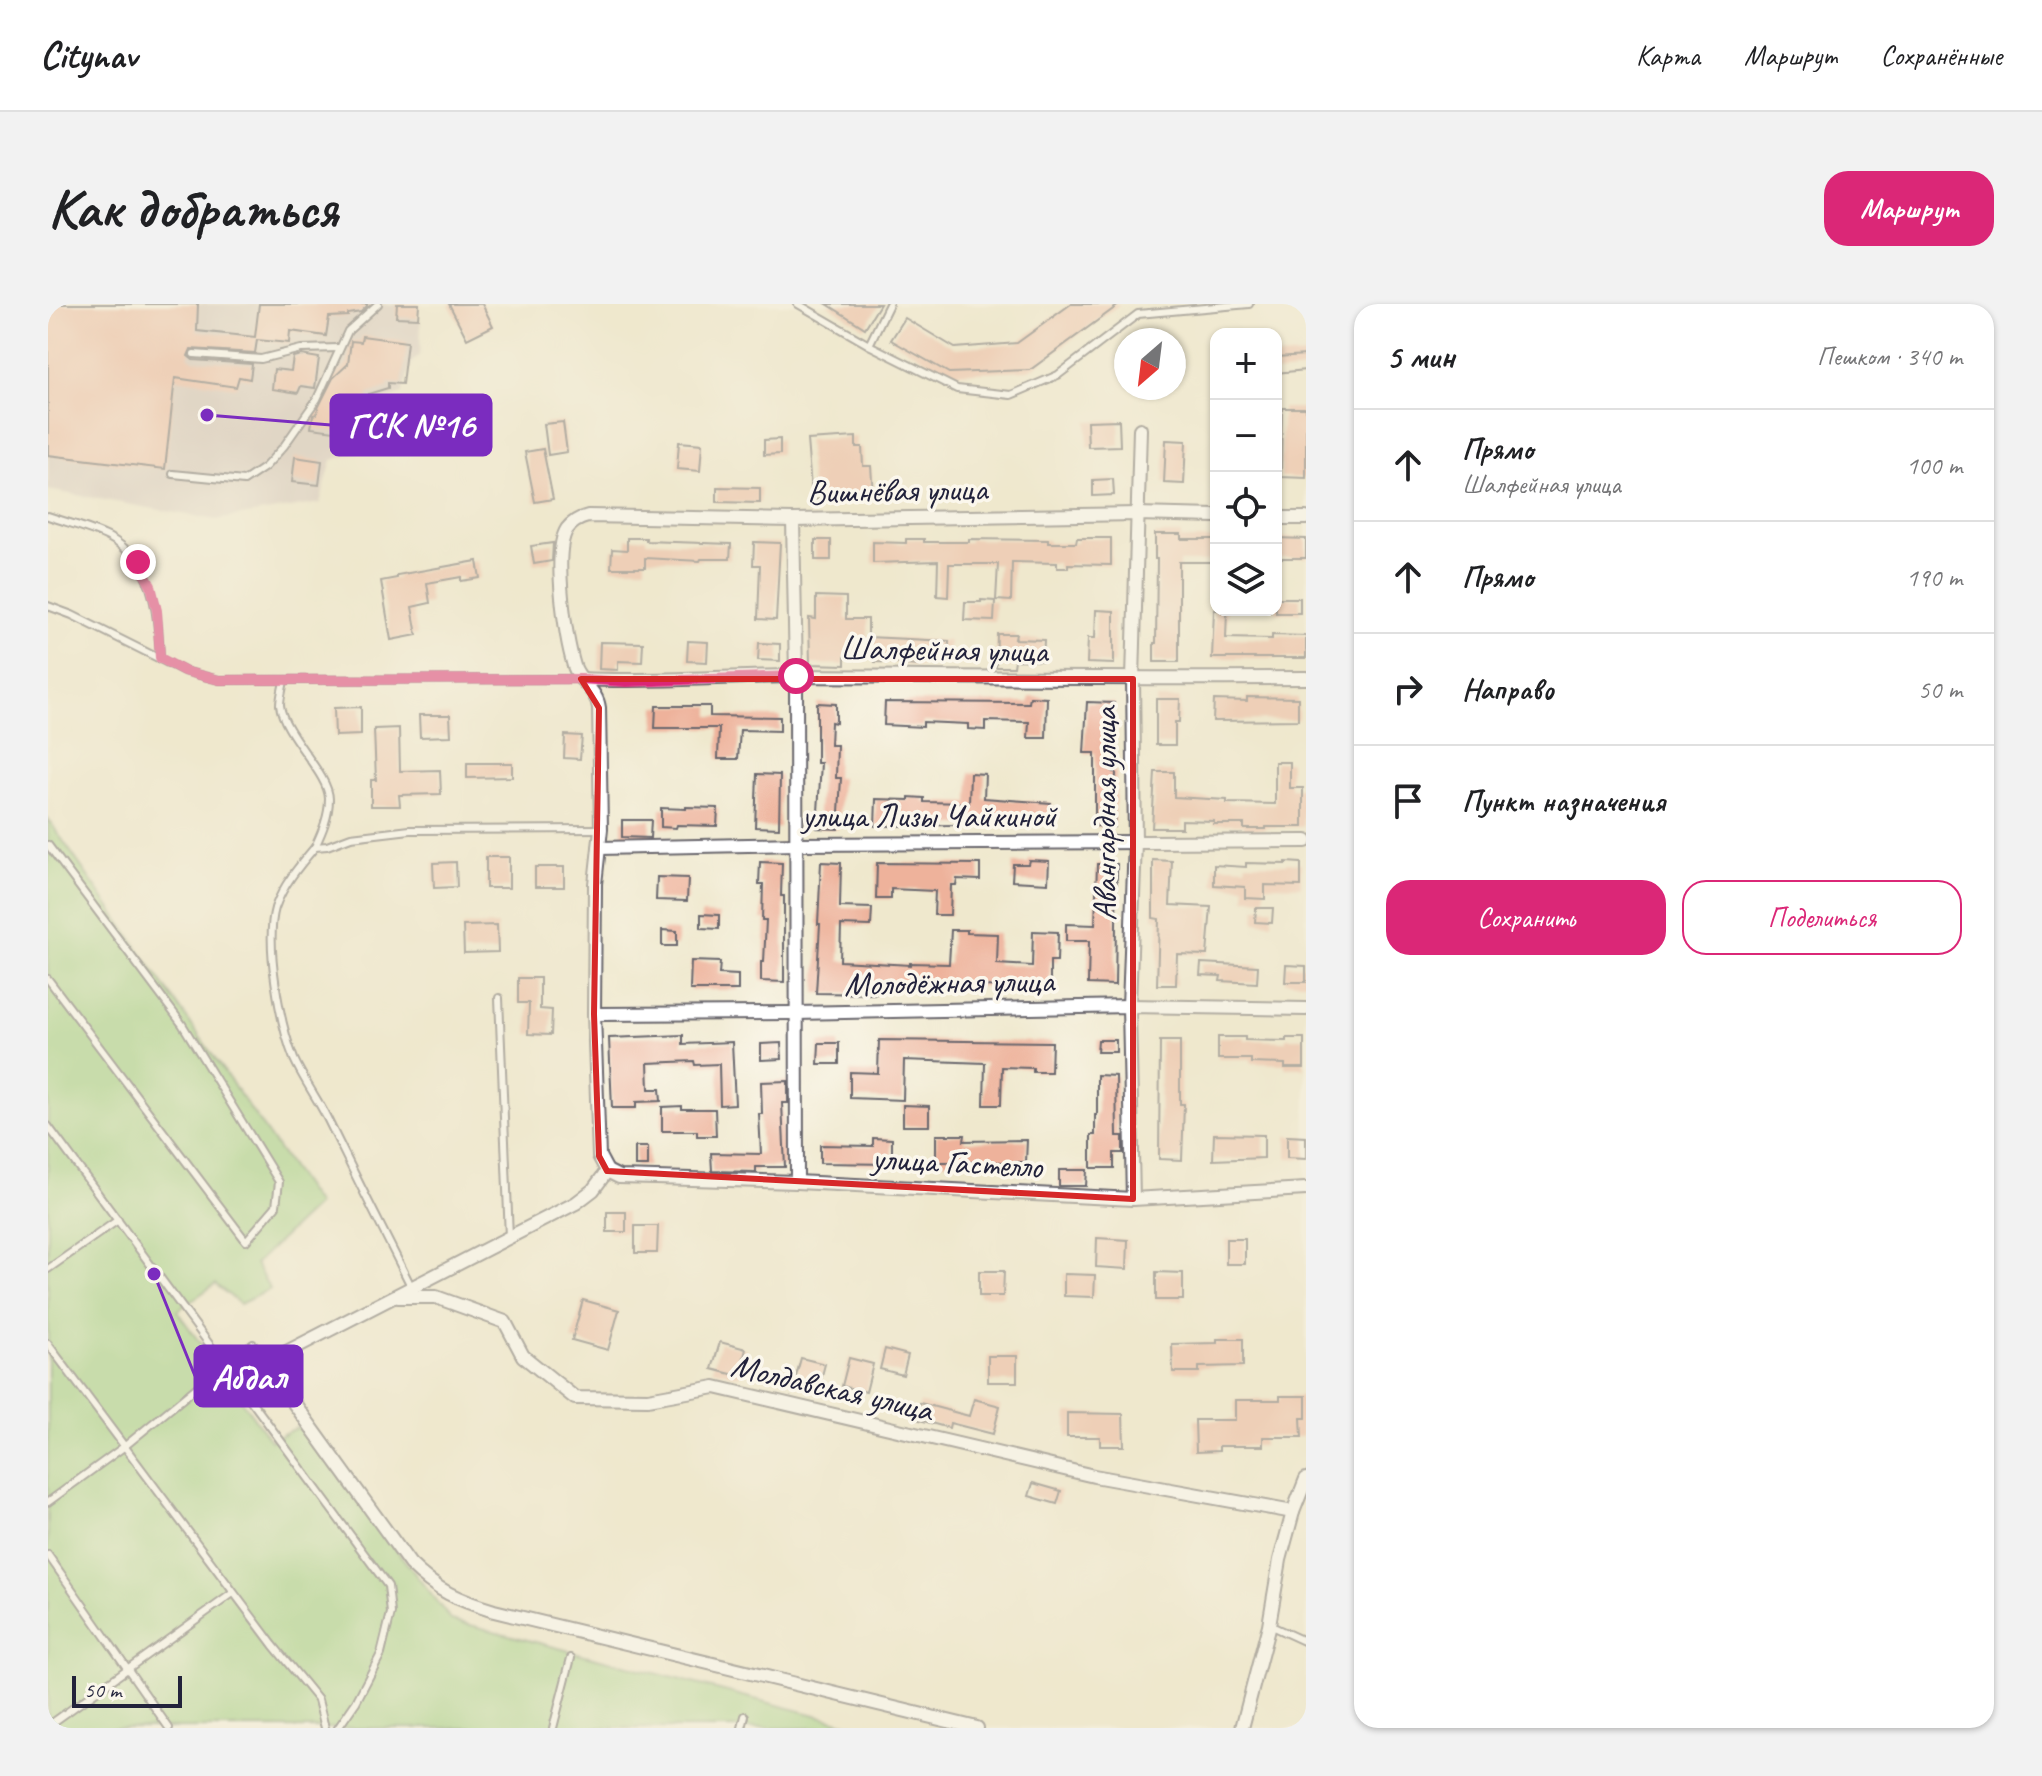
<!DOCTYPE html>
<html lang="ru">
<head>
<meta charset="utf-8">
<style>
  body { margin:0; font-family:Caveat,sans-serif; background:#f2f2f2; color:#202124 }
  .controls { position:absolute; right:24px; top:24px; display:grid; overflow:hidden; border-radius:16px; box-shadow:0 2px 6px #0004 }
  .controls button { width:72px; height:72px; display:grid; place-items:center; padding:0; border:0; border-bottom:2px solid #e0e0e0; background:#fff; color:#202124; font:40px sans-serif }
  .compass { position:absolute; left:1066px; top:24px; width:72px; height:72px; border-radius:50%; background:#fff; box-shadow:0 2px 6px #0004; rotate:208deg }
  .scale { position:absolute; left:24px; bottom:20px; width:110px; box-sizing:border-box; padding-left:8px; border:4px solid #22223b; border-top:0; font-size:22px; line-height:28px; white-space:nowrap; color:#22223b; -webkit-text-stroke:6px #fbf7ec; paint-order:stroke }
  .stop { position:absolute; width:24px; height:24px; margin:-18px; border:6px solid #db2777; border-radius:50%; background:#fff }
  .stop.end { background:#db2777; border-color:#fff; box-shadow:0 2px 8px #0008 }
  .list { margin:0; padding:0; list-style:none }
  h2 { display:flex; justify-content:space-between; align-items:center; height:104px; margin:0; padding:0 32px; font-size:34px }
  h2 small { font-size:26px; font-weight:400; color:#757577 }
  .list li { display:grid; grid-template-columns:52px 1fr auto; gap:24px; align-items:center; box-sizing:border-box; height:112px; padding:0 32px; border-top:2px solid #e0e0e0 }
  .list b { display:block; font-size:30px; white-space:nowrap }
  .list p { margin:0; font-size:26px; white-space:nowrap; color:#757577 }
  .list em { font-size:26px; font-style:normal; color:#757577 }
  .actions { display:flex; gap:16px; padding:24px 32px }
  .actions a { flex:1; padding:18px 0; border:2px solid #db2777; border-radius:24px; text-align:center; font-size:28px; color:#db2777 }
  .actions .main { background:#db2777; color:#fff }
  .icon { flex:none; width:44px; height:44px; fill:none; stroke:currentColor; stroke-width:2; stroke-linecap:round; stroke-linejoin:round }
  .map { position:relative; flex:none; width:1258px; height:1424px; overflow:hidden; border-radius:24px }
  header { display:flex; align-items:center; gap:48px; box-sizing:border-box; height:112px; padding:0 40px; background:#fff; border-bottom:2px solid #e0e0e0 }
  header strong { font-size:38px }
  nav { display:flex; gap:44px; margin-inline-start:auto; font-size:28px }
  .intro { display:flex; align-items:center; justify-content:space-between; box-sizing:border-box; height:192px; padding:0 48px }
  h1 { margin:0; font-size:56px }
  .button { padding:20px 36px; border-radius:24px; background:#db2777; color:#fff; font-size:28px; font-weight:700 }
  main { display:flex; gap:48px; padding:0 48px }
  aside { flex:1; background:#fff; border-radius:24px; box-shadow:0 2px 6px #0004 }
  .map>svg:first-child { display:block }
  .industrial { fill:#cfc0ba }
  .green { fill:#9acf80; stroke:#5e785e; stroke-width:2 }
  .building { fill:#eeb29b }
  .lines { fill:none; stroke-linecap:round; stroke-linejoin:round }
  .lane-casing { stroke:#6a676e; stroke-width:10 }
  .street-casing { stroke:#6a676e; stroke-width:16 }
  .lane { stroke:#fff; stroke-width:6 }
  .street { stroke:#fff; stroke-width:12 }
  .route { stroke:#db2777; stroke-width:10 }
  .marked { fill:none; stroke:#d62828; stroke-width:6; stroke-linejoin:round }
  .labels { text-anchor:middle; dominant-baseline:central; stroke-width:7; stroke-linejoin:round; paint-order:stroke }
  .street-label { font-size:34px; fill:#22223b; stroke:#fbf7ec }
  .leader { fill:none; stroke:#7b2cbf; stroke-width:3 }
  .callout-dot { fill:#7b2cbf; stroke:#fbf7ec; stroke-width:3 }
  .callout { fill:#7b2cbf; stroke:#7b2cbf; stroke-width:3 }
  .callout-label { font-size:36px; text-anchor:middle; font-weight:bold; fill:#fff }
</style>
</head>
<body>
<header>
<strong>Citynav</strong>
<nav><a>Карта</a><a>Маршрут</a><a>Сохранённые</a></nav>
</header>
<div class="intro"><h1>Как добраться</h1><a class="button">Маршрут</a></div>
<main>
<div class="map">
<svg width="1258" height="1424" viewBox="0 0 1258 1424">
  <rect width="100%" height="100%" fill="#fbf7ec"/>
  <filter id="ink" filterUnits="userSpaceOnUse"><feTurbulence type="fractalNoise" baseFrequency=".0125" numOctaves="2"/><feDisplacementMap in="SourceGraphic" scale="16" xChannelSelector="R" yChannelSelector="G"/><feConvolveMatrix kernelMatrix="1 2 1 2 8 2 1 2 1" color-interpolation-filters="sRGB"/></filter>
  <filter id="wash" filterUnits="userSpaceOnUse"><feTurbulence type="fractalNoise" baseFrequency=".006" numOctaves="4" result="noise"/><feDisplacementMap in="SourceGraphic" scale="32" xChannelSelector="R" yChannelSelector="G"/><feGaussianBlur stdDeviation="1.8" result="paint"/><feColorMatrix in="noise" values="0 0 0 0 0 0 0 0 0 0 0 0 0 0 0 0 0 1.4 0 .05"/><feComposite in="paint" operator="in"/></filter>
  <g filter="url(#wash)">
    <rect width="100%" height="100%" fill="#efe8cd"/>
    <polygon class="industrial" points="0,0 371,0 370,14 373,17 372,51 364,58 354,90 319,102 316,124 319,126 346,121 347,134 327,143 284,156 272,199 168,216 0,186"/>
    <polygon class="green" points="0,515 269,901 207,960 222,985 192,1000 167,980 129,1007 222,1136 252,1122 403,1316 818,1424 0,1424"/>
    <g id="blocks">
      <g class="building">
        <polygon points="0,0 150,0 149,27 207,33 211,0 319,0 319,2 313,8 300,10 300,12 281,13 278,32 242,27 241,39 209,36 207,49 143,45 140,52 145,56 204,60 202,75 191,73 188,83 127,74 117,165 0,151"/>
        <polygon points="349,0 371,0 370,14 348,13"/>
        <polygon points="401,0 434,0 445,22 419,35"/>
        <polygon points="779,0 832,0 817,24"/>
        <polygon points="1023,0 1072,0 982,66 901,69 843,36 857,14 907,44 969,39"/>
        <polygon points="314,32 359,38 354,80 340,79 340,84 320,90 316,124 295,121 294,128 263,124 265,111 269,110 270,104 285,74 300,60 303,37 313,38"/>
        <polygon points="253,51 271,54 267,84 253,82 250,89 224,85 226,65 243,67 245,53"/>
        <polygon points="1258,51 1258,66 1228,69 1228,53"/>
        <polygon points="1234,104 1258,104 1258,174 1233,173"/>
        <polygon points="1071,116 1072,142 1040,143 1039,117"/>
        <polygon points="515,118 519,148 500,151 496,120"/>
        <polygon points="808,133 808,143 814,143 815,162 823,162 825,191 764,196 759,136"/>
        <polygon points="732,135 732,150 716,151 716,136"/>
        <polygon points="1118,136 1138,137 1136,180 1116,179"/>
        <polygon points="631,138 654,140 652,167 629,165"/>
        <polygon points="495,145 505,195 487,198 477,148"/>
        <polygon points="247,153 274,157 271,181 244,178"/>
        <polygon points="1065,175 1066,191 1045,192 1045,176"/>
        <polygon points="669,183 712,184 712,199 669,198"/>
        <polygon points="1107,230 1133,230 1133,235 1167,235 1167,258 1131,258 1131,358 1106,358 1106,339 1108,339 1109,255 1107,255"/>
        <polygon points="579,234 598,234 598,237 683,240 682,255 653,255 652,257 597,254 597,264 563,264 564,245 579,246"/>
        <polygon points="1029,234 1063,234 1063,261 1020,260 1020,264 1009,264 1009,259 964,258 963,297 948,296 950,260 901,260 900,293 889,292 890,257 825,259 825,238 858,239 858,235 876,235 876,238 921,238 921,235 1000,236 1000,239 1028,239"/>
        <polygon points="1228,234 1258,235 1258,254 1228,254"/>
        <rect x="767" y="236" width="16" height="20"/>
        <polygon points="706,238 732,239 728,316 710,315 712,261 705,261"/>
        <polygon points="505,239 504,257 486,260 483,242"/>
        <polygon points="429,257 432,274 413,277 413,273 379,279 382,299 364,303 369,331 343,336 333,277 349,274 349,271"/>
        <polygon points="768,292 798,293 798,315 820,315 820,333 901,337 900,356 873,355 873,362 858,361 858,359 827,358 827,351 797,351 797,361 762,360 761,314 768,315"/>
        <rect x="1228" y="294" width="24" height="15"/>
        <polygon points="933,296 947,297 946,317 916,316 917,298 933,298"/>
        <polygon points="1048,306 1066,307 1066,360 1039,359 1040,334 1047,334"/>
        <polygon points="1166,306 1179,306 1178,334 1224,335 1224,331 1258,332 1258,354 1164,354"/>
        <polygon points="949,330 968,330 967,335 996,336 995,357 967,356 966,363 948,363"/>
        <polygon points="640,337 660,338 659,358 639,357"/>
        <polygon points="552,338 595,339 594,358 570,357 570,366 551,365"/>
        <polygon points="711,339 732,340 732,357 710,356"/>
        <polygon points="982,393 999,394 998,434 980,434 981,418 937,417 937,426 920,425 920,420 875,418 875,423 836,421 837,398 981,399"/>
        <polygon points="1199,393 1250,394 1250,416 1165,417 1166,396 1199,397"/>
        <polygon points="1108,395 1132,395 1131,418 1127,418 1127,441 1108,441"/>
        <polygon points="1039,398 1066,399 1065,468 1068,468 1066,523 1047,522 1047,449 1036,449"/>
        <polygon points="769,399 788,400 788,419 783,418 782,441 789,441 788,474 793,474 790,525 769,524 773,459 769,459"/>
        <polygon points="608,402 662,402 662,412 732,413 732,427 692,426 690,455 670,455 671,424 607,424"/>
        <polygon points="313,403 313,431 287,432 286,404"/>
        <polygon points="371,411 402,411 403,432 372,433"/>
        <polygon points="351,424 352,467 392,466 393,490 351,491 352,502 323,502 323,476 328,476 326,425"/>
        <polygon points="517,431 534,432 532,455 516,454"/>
        <polygon points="1227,458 1242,458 1242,484 1255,484 1255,523 1218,523 1218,525 1196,525 1196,520 1166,520 1166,517 1134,516 1134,524 1104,524 1107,468 1126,468 1126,493 1179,496 1179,499 1227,500"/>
        <polygon points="419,459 464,459 464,473 419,474"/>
        <polygon points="922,469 937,470 936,494 1003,499 1002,513 997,513 997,520 827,522 828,495 861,496 861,493 876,494 876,498 921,499"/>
        <polygon points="709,470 732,471 731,524 707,523"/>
        <polygon points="638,503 670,504 669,522 629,521 628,524 613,523 613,504 638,505"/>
        <polygon points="574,516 603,516 602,534 574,533"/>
        <rect x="438" y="553" width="23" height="31"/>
        <polygon points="981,556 1001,557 1000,579 964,577 965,560 980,560"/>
        <polygon points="1105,556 1124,557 1122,601 1163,603 1159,651 1129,650 1128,681 1109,681 1111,615 1105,614"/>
        <polygon points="408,558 409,583 386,584 385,559"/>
        <polygon points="712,558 734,559 733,592 736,592 736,678 713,677 713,658 716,658 718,616 714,616 715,580 711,580"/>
        <polygon points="773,558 793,559 792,603 824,604 823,622 793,621 792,657 862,661 862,659 901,660 903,626 919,626 919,629 950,630 949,660 984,662 985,627 1010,628 1009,657 1002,657 1002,687 982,686 982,683 877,681 828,682 828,690 768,689 772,620 770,620"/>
        <polygon points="1238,558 1253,559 1253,582 1217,581 1217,595 1197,594 1197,583 1166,581 1166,561 1198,563 1198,559 1238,560"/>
        <polygon points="829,559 932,560 932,576 909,575 908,581 903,581 902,611 886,611 887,587 843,585 843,595 828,595"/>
        <polygon points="1049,560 1069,560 1067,681 1040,680 1041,637 1018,637 1018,620 1047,621"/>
        <rect x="487" y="563" width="29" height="20"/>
        <polygon points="609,573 640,574 639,597 608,596"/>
        <polygon points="1208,604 1225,604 1224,619 1207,618"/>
        <polygon points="653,610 671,611 671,625 653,624"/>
        <polygon points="449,621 450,648 416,649 415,622"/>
        <polygon points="614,626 629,627 629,642 614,642"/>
        <polygon points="643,657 672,658 671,670 690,671 690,686 642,686"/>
        <polygon points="1153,659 1210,662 1209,679 1172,677 1173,672 1152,671"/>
        <polygon points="1238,661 1258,662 1258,678 1237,678"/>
        <polygon points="470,674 492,674 492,705 504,706 503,731 480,730 481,699 470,699"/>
        <polygon points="635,731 635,740 684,738 687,800 672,801 671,760 647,761 646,757 600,759 601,785 612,785 613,797 588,798 588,804 564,804 561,734"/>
        <polygon points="1170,733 1197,733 1197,736 1238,737 1238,734 1256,734 1256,764 1237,764 1237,760 1203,759 1203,755 1170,755"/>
        <polygon points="831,736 1004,738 1003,768 985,768 985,764 954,763 953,801 936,801 937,759 856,756 855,796 802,794 802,768 830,769"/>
        <polygon points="1050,736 1068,736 1068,748 1049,748"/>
        <polygon points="1112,737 1132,737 1132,800 1136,800 1134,856 1111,855"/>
        <polygon points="733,739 734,755 713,756 713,740"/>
        <polygon points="771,739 791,739 791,760 770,760"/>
        <polygon points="1049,771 1068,772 1069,832 1075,832 1075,849 1066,849 1066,864 1043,864 1043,831 1047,831 1047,811 1049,811"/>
        <polygon points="740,777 740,799 734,799 737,863 708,863 708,868 664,867 663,849 713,850 711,810 714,810 713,778"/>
        <polygon points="855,801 881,802 881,822 855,822"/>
        <polygon points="634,802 634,805 667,805 668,832 649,832 649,827 614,827 614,803"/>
        <polygon points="1166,830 1216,831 1216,854 1165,856"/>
        <polygon points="888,831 917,831 916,837 979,836 978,858 888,858"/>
        <polygon points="1239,832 1258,833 1258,855 1239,854"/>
        <polygon points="825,834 844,835 844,860 772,859 772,841 825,842"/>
        <rect x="587" y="843" width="13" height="19"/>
        <polygon points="1011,866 1039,866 1038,882 1011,882"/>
        <rect x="559" y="908" width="19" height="20"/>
        <polygon points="587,922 610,922 609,949 587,949"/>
        <polygon points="1049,934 1080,936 1079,965 1048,963"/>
        <rect x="1178" y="935" width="19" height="25"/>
        <polygon points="931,967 956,967 955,992 931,992"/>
        <polygon points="1108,968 1135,969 1135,996 1108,996"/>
        <polygon points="1016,970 1047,971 1046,993 1016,992"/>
        <polygon points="535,996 571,1006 560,1046 524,1036"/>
        <polygon points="1169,1035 1195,1035 1195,1062 1151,1063 1151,1068 1125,1068 1124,1040 1169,1039"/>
        <polygon points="672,1038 698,1045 691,1072 664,1065"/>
        <polygon points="837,1045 860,1051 855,1071 832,1065"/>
        <rect x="940" y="1052" width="29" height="26"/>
        <polygon points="753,1054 777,1060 770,1087 746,1080"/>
        <polygon points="801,1054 825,1060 818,1088 794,1082"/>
        <polygon points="1232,1092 1258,1092 1258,1114 1253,1114 1254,1133 1215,1133 1215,1142 1171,1142 1171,1147 1148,1148 1147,1116 1187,1116 1187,1096 1232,1096"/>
        <polygon points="926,1095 952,1102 945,1130 902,1119 901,1124 868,1115 872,1099 921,1112"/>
        <polygon points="1019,1109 1075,1110 1076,1142 1052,1142 1052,1133 1019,1133"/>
        <polygon points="985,1179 1013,1187 1009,1200 981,1192"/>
      </g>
    </g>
  </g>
  <g filter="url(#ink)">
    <use href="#blocks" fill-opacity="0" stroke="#6a676e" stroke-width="2"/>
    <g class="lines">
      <defs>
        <g id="lane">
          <polyline points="750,0 821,41 841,0"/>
          <polyline points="821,41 909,85 963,91 1010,71 1090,10 1201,0"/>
          <polyline points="146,50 213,55 253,45 291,44"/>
          <polyline points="125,170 196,177 217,163 236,142 269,95 300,27 330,0"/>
          <path d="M0,212C20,219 42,224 60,233C106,257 110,308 112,354"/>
          <polyline points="0,302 24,311 136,367 171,376 533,375"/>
          <path d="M236,376C235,384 232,393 232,401C235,430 281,470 281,495C281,512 274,528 267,543"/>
          <polyline points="0,541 134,720 231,878 228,902 198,937 0,675"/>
          <polyline points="451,694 461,933"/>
          <polyline points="0,822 340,1282 343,1309 333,1350 308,1398 290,1424"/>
          <polyline points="0,965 70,916"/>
          <path d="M364,984C335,927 307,871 279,814C269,794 255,775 246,755C232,721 217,639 227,604C235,581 251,562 267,543L279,542L303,533L362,526L553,525"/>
          <polyline points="0,1040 225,1341 270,1396 277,1424"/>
          <polyline points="0,1198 77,1142 177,1060 205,1040 217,1058"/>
          <polyline points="0,1251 121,1424"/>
          <polyline points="1221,1321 1258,1338"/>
          <polyline points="0,1422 185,1289"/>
          <polyline points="505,1424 523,1354"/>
          <polyline points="694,1424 697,1412"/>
        </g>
        <g id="street">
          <polyline points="1228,214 1258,214"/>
          <polyline points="745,216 748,372 749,878"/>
          <path d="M533,375C606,379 679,372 752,372C921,373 1089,375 1258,374"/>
          <polyline points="551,544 749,540 1258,537"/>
          <polyline points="546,710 748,709 1081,702 1258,705"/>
          <path d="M559,867L551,852L546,710L547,580L553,525L551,404C549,386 532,379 526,362C518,335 504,248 519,225C524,218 532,214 540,212L745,216L1089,210L1168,212"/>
          <path d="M559,867L545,886L528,899L217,1059L362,1260C389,1287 410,1296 446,1307L929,1424"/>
          <polyline points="559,867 571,873 749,878 1085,895 1258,885"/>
          <polyline points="1085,895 1081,702 1087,538 1085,375 1092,125"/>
          <polyline points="350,993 388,993 457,1018 475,1052 527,1094 600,1095 667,1083 1046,1172 1245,1208"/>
          <polyline points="1194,1424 1221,1321 1232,1256 1245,1208 1258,1175"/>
        </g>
      </defs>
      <use href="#lane" class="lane-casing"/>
      <use href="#street" class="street-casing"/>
      <use href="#lane" class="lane"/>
      <use href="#street" class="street"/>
    </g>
  </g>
  <g class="lines" filter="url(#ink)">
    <polyline class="route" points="90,258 103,282 109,307 112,354 136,367 171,376 533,375 578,378 748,372"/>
  </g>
  <path d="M0 0H1258V1424H0ZM533,375H1085V895L559,867L551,852L546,710L551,404Z" fill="#efe8cd" fill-opacity=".55" fill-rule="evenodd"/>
  <path class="marked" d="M533,375H1085V895L559,867L551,852L546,710L551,404Z"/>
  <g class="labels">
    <g class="street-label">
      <text transform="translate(849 186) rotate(-1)">Вишнёвая улица</text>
      <text transform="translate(896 345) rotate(1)">Шалфейная улица</text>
      <text transform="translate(1056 510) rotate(-90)">Авангардная улица</text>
      <text x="881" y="511">улица Лизы Чайкиной</text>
      <text transform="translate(901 678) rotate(-1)">Молодёжная улица</text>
      <text transform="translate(909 858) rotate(3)">улица Гастелло</text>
      <text transform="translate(784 1083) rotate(13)">Молдавская улица</text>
    </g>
  </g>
  <path class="leader" d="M159 111L283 121M106 970L147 1072"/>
  <g class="callout-dot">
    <circle cx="159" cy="111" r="8"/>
    <circle cx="106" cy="970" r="8"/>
  </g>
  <g class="callout">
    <rect x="283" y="91" width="160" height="60" rx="8"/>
    <rect x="147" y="1042" width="107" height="60" rx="8"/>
  </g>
  <g class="callout-label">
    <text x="363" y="133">ГСК №16</text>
    <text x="201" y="1085">Абдал</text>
  </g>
</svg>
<div class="controls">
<button>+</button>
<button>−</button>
<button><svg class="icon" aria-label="locate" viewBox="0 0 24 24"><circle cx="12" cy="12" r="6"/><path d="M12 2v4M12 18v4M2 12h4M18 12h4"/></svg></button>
<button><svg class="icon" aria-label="layers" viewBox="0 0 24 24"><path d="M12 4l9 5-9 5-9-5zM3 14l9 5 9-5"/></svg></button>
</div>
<svg class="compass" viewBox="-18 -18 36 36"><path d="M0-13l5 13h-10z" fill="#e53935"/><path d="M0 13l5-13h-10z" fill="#757577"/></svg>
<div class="scale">50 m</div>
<div class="stop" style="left:748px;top:372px"></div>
<div class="stop end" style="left:90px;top:258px"></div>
</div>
<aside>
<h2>5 мин<small>Пешком · 340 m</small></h2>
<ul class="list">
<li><svg class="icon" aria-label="ahead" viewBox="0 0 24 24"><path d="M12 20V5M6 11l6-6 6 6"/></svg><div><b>Прямо</b><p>Шалфейная улица</p></div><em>100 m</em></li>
<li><svg class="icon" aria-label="ahead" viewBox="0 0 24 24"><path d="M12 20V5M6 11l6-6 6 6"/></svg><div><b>Прямо</b></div><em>190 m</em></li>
<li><svg class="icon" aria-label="right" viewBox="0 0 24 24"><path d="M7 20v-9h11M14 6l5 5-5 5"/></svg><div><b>Направо</b></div><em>50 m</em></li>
<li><svg class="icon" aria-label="arrive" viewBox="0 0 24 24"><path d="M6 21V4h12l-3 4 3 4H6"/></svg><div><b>Пункт назначения</b></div></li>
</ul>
<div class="actions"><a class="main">Сохранить</a><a>Поделиться</a></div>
</aside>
</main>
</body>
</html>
